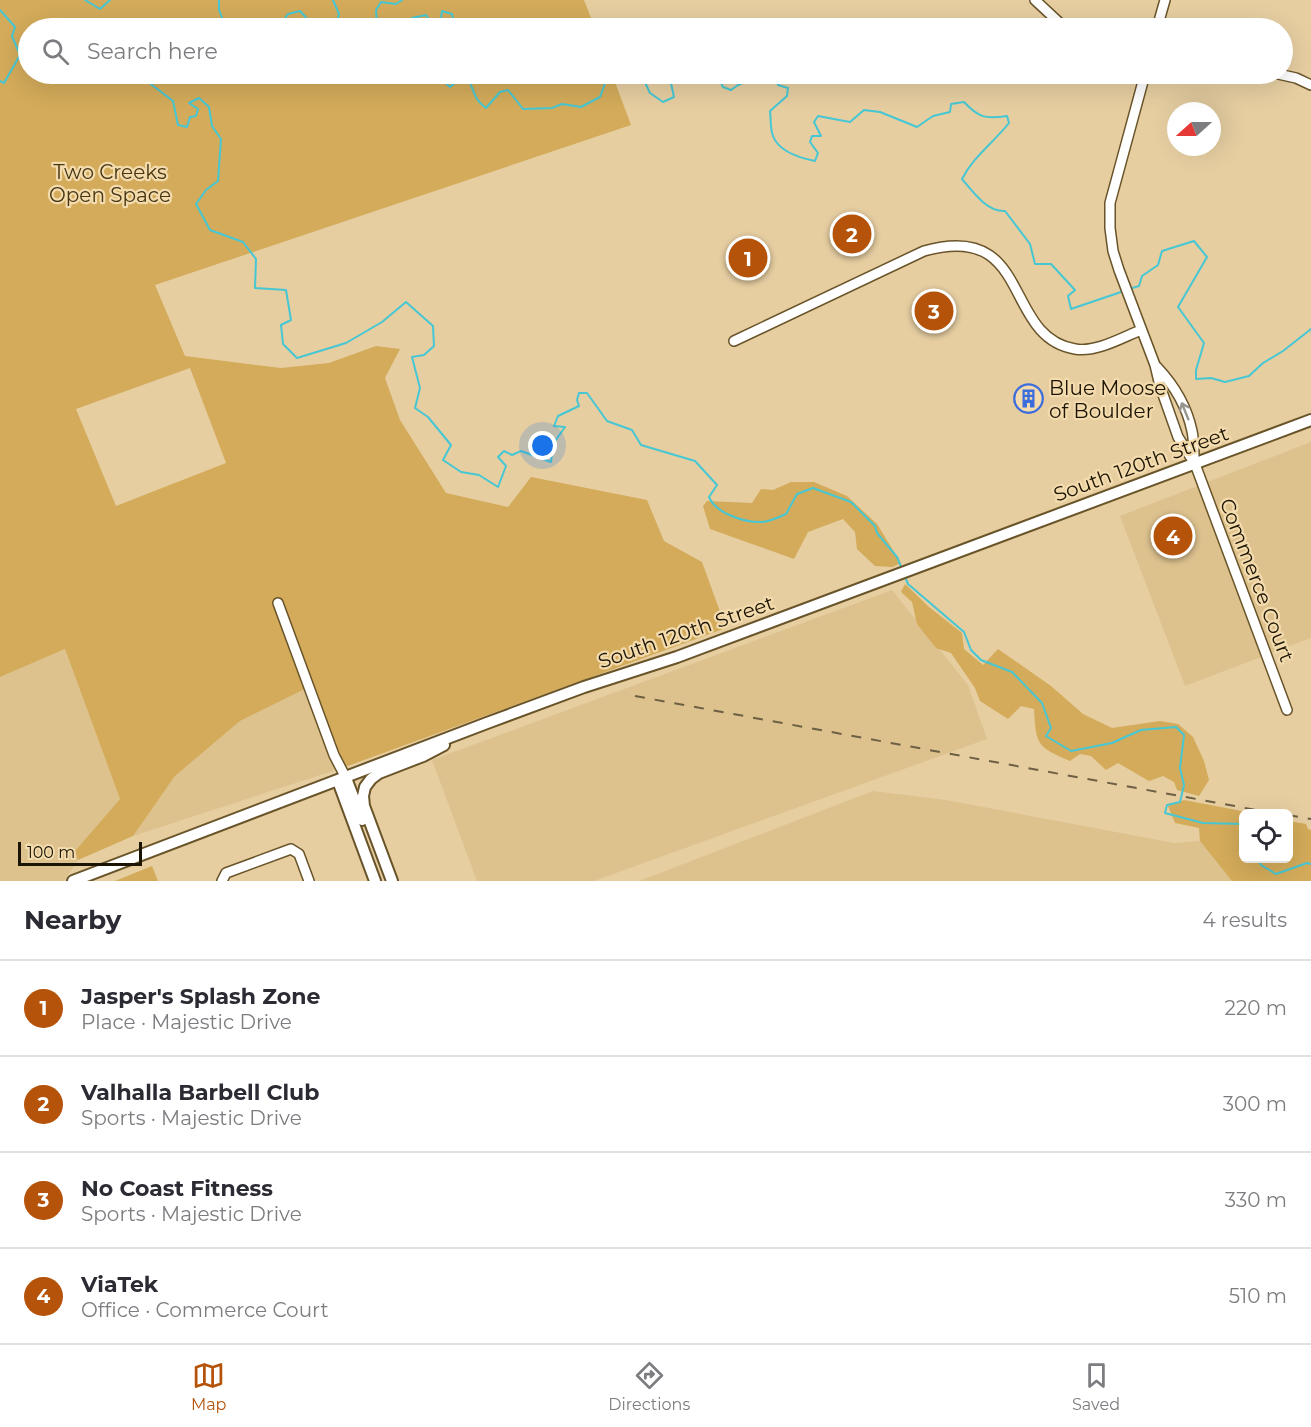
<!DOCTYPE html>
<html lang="en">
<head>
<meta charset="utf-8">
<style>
  body { margin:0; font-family:Montserrat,sans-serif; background:#f2f2f3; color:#2b2b33 }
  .controls { position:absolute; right:18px; bottom:18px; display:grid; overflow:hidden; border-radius:9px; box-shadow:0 6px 24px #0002 }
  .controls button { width:54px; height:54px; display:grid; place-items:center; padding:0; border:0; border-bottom:2px solid #e1e1e2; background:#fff; color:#2b2b33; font:30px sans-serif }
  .compass { position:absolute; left:1167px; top:102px; width:54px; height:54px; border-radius:50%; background:#fff; box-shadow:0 6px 24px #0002; rotate:249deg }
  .scale { position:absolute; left:18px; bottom:15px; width:124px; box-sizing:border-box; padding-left:6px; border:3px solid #1b1303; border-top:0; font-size:16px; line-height:21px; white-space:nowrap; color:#1b1303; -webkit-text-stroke:4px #f3dbad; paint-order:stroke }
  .you { position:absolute; left:543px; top:446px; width:21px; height:21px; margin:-15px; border:4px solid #fff; border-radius:50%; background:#1a73e8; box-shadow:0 0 0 9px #1a73e833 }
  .badge { display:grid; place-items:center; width:39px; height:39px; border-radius:50%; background:#b45309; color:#fff; font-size:20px; font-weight:700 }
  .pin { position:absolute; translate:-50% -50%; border:3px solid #fff; box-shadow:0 2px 6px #0006 }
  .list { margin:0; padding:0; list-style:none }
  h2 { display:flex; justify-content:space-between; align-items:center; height:78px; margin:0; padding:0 24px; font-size:26px }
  h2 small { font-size:20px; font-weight:400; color:#7c7c81 }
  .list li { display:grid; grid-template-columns:39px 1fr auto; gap:18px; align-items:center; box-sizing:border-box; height:96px; padding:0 24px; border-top:2px solid #e1e1e2 }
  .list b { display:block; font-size:22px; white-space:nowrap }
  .list p { margin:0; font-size:20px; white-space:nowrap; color:#7c7c81 }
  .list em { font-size:20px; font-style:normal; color:#7c7c81 }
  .icon { flex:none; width:33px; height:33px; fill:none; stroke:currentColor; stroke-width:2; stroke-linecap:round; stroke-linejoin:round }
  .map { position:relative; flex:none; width:1311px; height:881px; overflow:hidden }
  .search { position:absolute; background:#fff; box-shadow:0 6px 24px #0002; left:18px; right:18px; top:18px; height:66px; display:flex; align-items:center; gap:15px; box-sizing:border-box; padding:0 21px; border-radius:33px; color:#7c7c81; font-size:22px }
  .sheet { height:462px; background:#fff }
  nav { display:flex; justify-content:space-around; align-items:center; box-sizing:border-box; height:84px; border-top:2px solid #e1e1e2; background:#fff; font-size:16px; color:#7c7c81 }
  nav a { display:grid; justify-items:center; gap:3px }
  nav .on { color:#b45309 }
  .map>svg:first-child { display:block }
  .built { fill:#ddc28e }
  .green { fill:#d3ab5a; fill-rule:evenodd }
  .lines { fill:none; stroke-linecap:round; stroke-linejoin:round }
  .stream { stroke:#46c7d3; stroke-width:2 }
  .minor-casing { stroke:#69542a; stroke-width:12 }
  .major-casing { stroke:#69542a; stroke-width:14 }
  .minor { stroke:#fff; stroke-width:9 }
  .major { stroke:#fff; stroke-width:10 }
  .rail { stroke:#6d5f43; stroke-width:2; stroke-dasharray:10 10; stroke-linecap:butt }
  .oneway { stroke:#98958e }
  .labels { text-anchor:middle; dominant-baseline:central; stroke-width:4.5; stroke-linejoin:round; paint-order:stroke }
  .park-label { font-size:20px; fill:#473612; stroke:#f3dbad }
  .poi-label { font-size:20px; fill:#1b1303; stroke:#f3dbad; text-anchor:start }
  .street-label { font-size:20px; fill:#1b1303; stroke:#f3dbad }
</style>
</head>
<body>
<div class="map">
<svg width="1311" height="881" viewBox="0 0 1311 881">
  <rect width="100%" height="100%" fill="#e6cea1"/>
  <g class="built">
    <polygon points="1311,442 1311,638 1185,686 1120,516"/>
    <polygon points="892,590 968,685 987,739 594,881 477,881 432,760"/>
    <polygon points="65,649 120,799 75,851 78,860 64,881 0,881 0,677"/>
    <polygon points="313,685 345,767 133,836 175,776 240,721"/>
    <polygon points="873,791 946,800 1174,843 1200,841 1232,881 639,881"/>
  </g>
  <g class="green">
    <path d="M0,0H584L595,28H28V74H612L631,125L155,285L185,356L281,368L329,363L376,346L400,349L385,378L400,420L446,493L508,507L531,477L647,500L664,541L702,562L726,628L345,767L313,685L240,721L175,776L133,836L78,860L75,851L120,799L65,649L0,677ZM190,368L226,463L116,506L76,409Z"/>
    <polygon points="791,482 814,482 847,496 877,524 901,563 892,567 875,566 857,549 855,532 843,519 808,532 794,559 710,529 703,506 707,501 752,503 761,489 773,490"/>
    <path d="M905,584L929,607L962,633L964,649L983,665L998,649L1051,686L1083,714L1112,728L1160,721L1178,724L1193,737L1204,761L1209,780L1199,796L1177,790L1174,782L1163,776L1149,781L1118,763L1106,770L1091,756L1080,754L1070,761C1037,747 1036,745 1034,709L1021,706L1008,719L980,701L975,688L951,653L936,648L917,624L912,602L901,592Z"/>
    <polygon points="1184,800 1252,813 1244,814 1244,858 1288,858 1289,821 1306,824 1308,829 1311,830 1311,881 1232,881 1200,841 1199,828 1175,823 1168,806"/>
    <polygon points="152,866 158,881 115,881"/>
  </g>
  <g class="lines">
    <g class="stream">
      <polyline points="85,0 100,9 110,0"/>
      <polyline points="219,0 219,10 226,28"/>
      <polyline points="0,10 15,27 12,36 20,55 4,83 0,81"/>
      <polyline points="191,28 192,24 198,28"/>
      <polyline points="278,28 288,14 300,11 310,22 336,25 339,14 333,0"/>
      <polyline points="377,28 376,10 381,2 396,4 402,0"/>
      <polyline points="406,28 412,18 426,15 431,22 441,19 442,11 452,14 455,28"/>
      <path d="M140,74L139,75L173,101L178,125L187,127L190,117L196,116L198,109L189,103L199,98L209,107L212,126L221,139L218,181L206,190L196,204L210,230L243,242L256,259L255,288L286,290L291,320L281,325L283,344L297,358L346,343L382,322L406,302L433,326L434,346L424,355L412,357L420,388L415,408L428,417L451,445L443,460L461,472L479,475L498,487L506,466L498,457L504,451L512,455L521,451L551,462L553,444L565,427L554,426L558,416L579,406L577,400L579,393H587L607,421L632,430L641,445L695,461L717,485L709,497C716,514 746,523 763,522C771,521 779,517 786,514L797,494L813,488L851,502L875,526L877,533L897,557L902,569"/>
      <path d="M438,74L441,79L450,87L460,79L467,77C475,90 472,98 486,108L500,92L508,90L523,109L552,108L562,104L581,107L600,97L607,78L600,74"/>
      <polyline points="641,74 650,93 663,102 674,97 669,74"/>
      <polyline points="713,74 720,81 723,87 731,90 738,85 747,81 750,74"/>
      <path d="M775,74L778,85L788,88L787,96L770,111C771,118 770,129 773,136C779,152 800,158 815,161L818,153L810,142L812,136H821L814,122L818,116L850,122L864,110L880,112L917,127L933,116L950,112L951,104L964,102C979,118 985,119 1007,116L1009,123C993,143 973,157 962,179C973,192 987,212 1005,211L1030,244L1035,264H1051L1075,290L1068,296L1071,309L1124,291"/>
      <polyline points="1129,289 1139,286 1142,276 1158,265 1162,251 1194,241 1207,257 1178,307 1204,343 1196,370 1196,379 1211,378 1225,382 1249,376 1263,363 1283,351 1311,329"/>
      <polyline points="905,577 908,584 964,632 971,650 981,660 1012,672 1042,703 1051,728 1046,736 1071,751 1112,743 1141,730 1176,727 1184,735 1180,768 1184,785 1180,802 1167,805 1165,813 1203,823 1244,824"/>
      <polyline points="1257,858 1261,865 1276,874 1307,863 1311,864"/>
    </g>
    <defs>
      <g id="minor">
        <polyline points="1035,0 1065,28"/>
        <polyline points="1157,28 1165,0"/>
        <polyline points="1145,74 1110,203 1110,228 1113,251 1119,270 1155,365 1160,386 1178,437 1195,464 1287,710"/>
        <polyline points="1193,74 1199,75 1216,74"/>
        <polyline points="1278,74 1296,78 1311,85"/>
        <path d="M734,341L924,251C1033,220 1002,337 1075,349C1096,353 1123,337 1141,330"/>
        <path d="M1157,367C1173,384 1187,407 1192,431C1194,440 1194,451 1194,460"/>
        <polyline points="278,603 334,755 346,778"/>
        <polyline points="222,881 226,873 291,849 299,854 309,881"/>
      </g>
      <g id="major">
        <polyline points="346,778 362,820"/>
        <polyline points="338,781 375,881"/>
        <polyline points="73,881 487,723 584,687 677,657 1311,420"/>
        <polyline points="392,881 364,806 363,796 365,787 371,779 379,773 423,756 444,745"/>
      </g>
    </defs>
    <use href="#minor" class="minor-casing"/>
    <use href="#major" class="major-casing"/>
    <use href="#minor" class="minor"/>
    <use href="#major" class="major"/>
    <g class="rail">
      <polyline points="635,696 1278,814"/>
      <polyline points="1288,815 1311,819"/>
    </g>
  </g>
  <defs><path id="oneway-shaft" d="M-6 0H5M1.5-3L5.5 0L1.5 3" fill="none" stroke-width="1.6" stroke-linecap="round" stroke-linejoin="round" transform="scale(1.5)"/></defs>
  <use class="oneway" href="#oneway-shaft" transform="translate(1185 411) rotate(-112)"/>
  <defs>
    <symbol id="building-ring" viewBox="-11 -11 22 22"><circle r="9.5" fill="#f3dbad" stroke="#3c6ddd" stroke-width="1.5"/><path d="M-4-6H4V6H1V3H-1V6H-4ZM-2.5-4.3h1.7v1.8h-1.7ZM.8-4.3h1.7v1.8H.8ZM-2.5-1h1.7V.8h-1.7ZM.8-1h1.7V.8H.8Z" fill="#3c6ddd"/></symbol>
  </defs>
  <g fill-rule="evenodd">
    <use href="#building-ring" x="1012" y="382" width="33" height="33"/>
  </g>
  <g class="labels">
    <g class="park-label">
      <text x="110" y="172">Two Creeks<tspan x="110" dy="23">Open Space</tspan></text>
    </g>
    <g class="poi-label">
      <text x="1049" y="388">Blue Moose<tspan x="1049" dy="23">of Boulder</tspan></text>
    </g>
    <g class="street-label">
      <text transform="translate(1141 464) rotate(-20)">South 120th Street</text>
      <text transform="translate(1257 580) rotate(69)">Commerce Court</text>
      <text transform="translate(686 632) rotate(-19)">South 120th Street</text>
    </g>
  </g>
</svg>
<div class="controls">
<button><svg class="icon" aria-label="locate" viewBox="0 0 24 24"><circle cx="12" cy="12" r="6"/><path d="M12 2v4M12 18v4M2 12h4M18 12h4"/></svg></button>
</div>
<svg class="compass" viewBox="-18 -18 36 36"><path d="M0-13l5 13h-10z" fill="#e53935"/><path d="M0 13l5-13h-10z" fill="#7c7c81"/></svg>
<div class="scale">100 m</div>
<div class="you"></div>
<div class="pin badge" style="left:748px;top:258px">1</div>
<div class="pin badge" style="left:852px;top:234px">2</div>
<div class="pin badge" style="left:934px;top:311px">3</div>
<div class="pin badge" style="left:1173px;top:536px">4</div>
<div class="search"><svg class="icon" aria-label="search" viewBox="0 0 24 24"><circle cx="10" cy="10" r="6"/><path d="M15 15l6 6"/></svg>Search here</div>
</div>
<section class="sheet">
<h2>Nearby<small>4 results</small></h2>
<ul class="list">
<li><span class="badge">1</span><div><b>Jasper's Splash Zone</b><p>Place · Majestic Drive</p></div><em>220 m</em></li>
<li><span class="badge">2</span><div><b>Valhalla Barbell Club</b><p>Sports · Majestic Drive</p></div><em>300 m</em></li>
<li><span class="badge">3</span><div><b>No Coast Fitness</b><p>Sports · Majestic Drive</p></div><em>330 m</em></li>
<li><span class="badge">4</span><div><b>ViaTek</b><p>Office · Commerce Court</p></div><em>510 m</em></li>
</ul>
</section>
<nav>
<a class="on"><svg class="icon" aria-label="map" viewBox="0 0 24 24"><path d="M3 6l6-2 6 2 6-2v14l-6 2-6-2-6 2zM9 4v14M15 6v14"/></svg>Map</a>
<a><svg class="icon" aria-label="directions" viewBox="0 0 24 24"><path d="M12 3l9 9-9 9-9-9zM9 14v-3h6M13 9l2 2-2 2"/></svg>Directions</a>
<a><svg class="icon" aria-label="saved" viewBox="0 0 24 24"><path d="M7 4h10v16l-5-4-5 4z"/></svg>Saved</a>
</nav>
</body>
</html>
